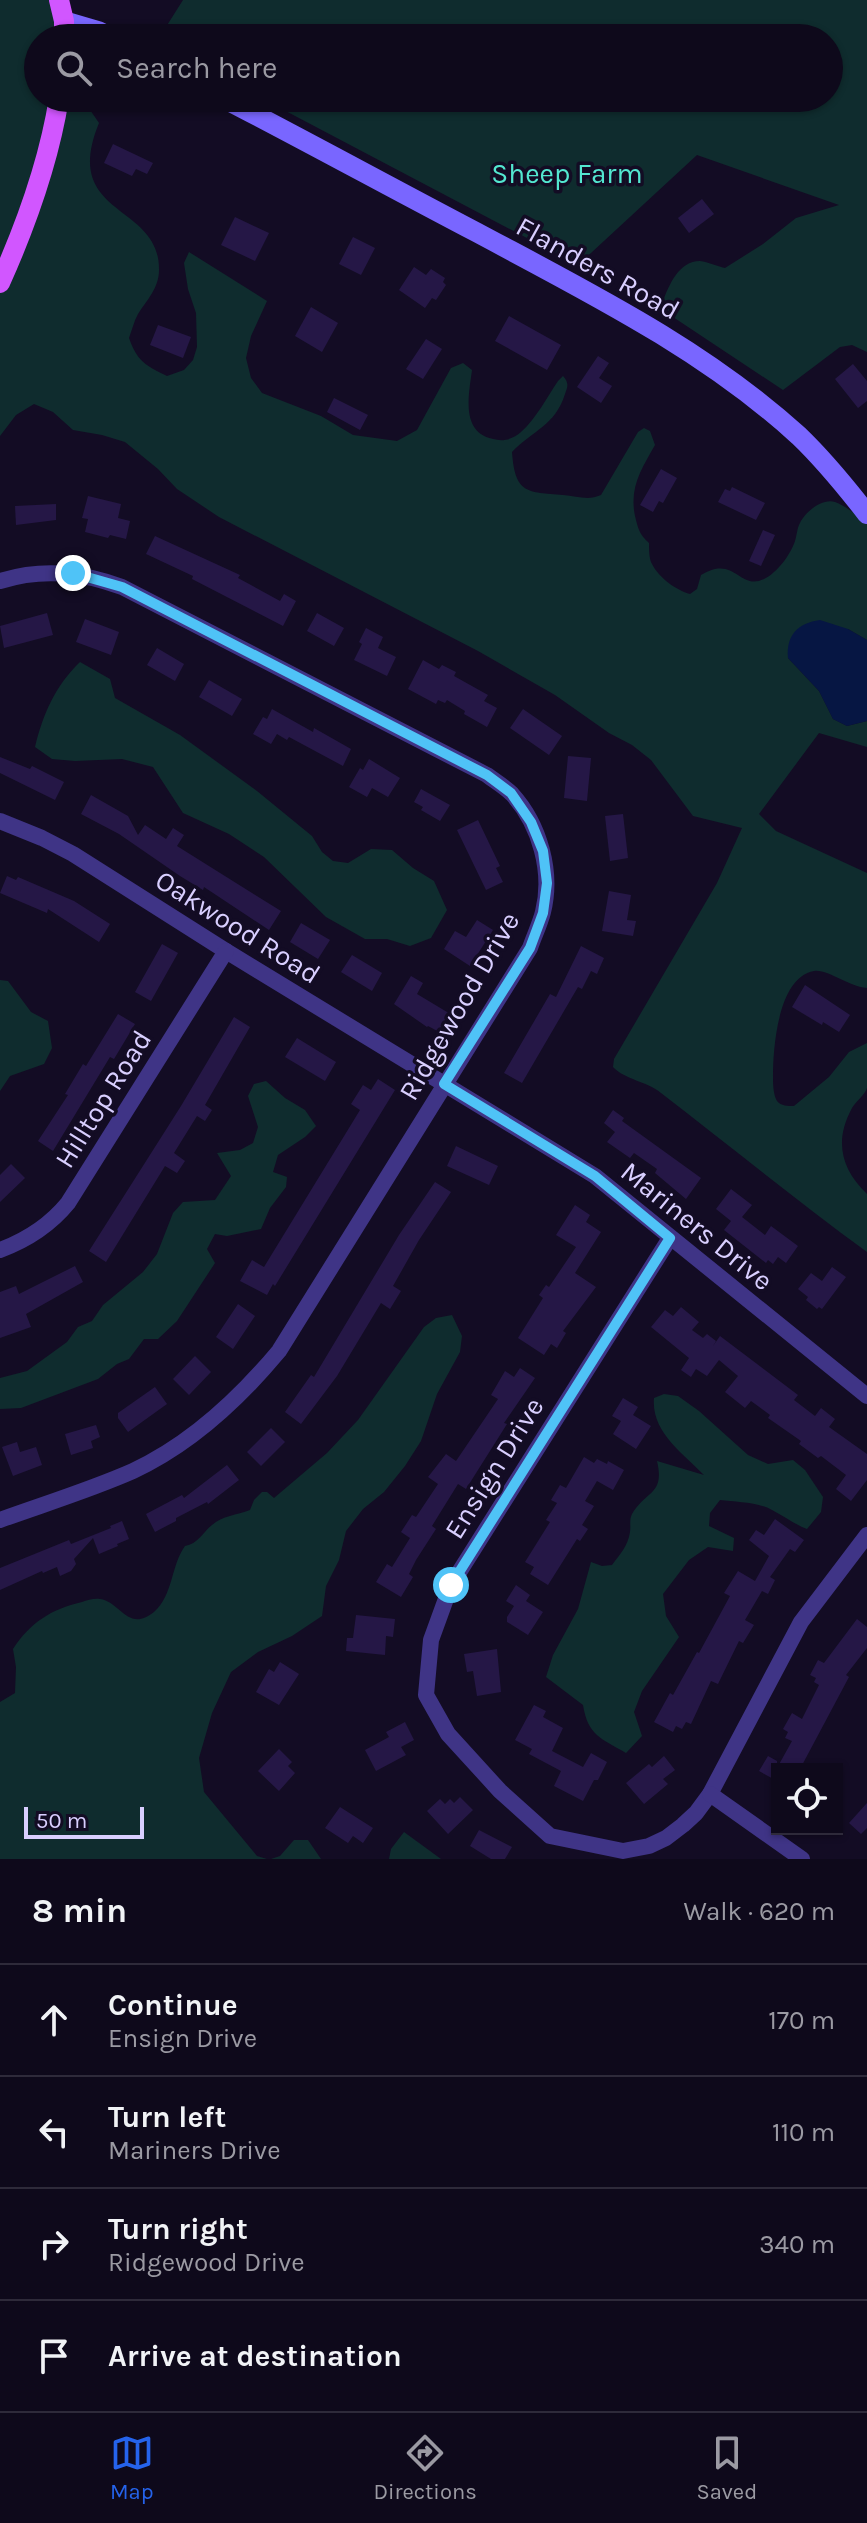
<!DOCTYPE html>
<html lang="en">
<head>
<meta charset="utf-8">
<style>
  body { margin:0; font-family:Karla,sans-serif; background:#171224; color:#f1f3f6 }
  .controls { position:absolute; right:24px; bottom:24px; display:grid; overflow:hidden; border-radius:0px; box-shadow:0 2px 6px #0004 }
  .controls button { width:72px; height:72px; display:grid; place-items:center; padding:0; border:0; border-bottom:2px solid #2e2a3a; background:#0e091b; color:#f1f3f6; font:40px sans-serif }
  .scale { position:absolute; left:24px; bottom:20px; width:120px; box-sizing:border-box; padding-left:8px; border:4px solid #d9cfff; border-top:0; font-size:22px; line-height:28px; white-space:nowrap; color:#d9cfff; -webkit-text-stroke:6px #130c24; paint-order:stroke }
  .stop { position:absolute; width:24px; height:24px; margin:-18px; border:6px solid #4fc3f7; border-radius:50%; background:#fff }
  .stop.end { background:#4fc3f7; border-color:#fff; box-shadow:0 2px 8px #0008 }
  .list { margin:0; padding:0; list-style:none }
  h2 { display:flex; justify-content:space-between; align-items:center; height:104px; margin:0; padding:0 32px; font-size:34px }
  h2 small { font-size:26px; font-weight:400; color:#9b9aa3 }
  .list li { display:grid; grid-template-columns:52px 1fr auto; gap:24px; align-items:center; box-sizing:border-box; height:112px; padding:0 32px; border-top:2px solid #2e2a3a }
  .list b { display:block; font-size:30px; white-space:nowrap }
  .list p { margin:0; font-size:26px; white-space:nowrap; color:#9b9aa3 }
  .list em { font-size:26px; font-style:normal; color:#9b9aa3 }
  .icon { flex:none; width:44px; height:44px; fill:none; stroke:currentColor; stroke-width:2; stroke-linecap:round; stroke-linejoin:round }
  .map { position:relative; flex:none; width:867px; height:1859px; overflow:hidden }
  .search { position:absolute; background:#0e091b; box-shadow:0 2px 6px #0004; left:24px; right:24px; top:24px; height:88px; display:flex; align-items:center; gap:20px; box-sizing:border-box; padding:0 28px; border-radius:44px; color:#9b9aa3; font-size:30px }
  .sheet { height:552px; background:#0e091b }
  nav { display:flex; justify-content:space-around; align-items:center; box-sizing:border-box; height:112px; border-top:2px solid #2e2a3a; background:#0e091b; font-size:22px; color:#9b9aa3 }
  nav a { display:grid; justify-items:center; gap:4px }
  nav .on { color:#2563eb }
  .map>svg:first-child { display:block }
  .green { fill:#0f2c2e }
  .water { fill:#061643 }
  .building { fill:#251746 }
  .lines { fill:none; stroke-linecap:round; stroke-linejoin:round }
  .street { stroke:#3f3486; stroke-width:16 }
  .secondary { stroke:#7966ff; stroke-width:20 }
  .primary { stroke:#d156ff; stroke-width:20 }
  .route { stroke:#4fc3f7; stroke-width:10 }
  .labels { text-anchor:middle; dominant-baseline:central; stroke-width:7; stroke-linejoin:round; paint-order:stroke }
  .park-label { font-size:28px; fill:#53e7d0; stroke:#130c24 }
  .street-label { font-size:28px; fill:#d9cfff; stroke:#130c24 }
</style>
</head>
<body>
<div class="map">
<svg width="867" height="1859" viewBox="0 0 867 1859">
  <rect width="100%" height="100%" fill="#130c24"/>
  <g class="green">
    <path d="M0,0H68L72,38H38V98H82L99,123C60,218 160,202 159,270C159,288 147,300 138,314C134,321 132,330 129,338C137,361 145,365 167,376L184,370L193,360L197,347L196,313L188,289L184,263L189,252L267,301L251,336L246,358L251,378L262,393L321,416L353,435L397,441L417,430L451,368L463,363L472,370C469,394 460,432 493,439C504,442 513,439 521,432C536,419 547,397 558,381L563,376C569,383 568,386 565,394C555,426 533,430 512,452C515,494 527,492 563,495C577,496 588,501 601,495L638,432L644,428L650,431L655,445C642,468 629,487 635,516C638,528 639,534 649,543C649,549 649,559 652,564C659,578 676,590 690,594L697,589L701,575C735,554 739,591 764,579C777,573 791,554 795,541C797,535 797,528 800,523C805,512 822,498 835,502C846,506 857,516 867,522V640L848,629L788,658L819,691L833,719L847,726L867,721V747L819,733L759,814L776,831L867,873V988C849,987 828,969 814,971C778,977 773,1048 773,1076C773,1083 773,1094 777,1101C781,1106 788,1106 794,1106L829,1077L849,1052L867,1043C867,1054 867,1078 867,1088C865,1095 856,1101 852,1108C834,1141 841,1169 867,1194V1252C797,1201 730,1146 661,1093C647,1081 625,1080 613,1067L614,1059L717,883L742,828L693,816L651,760L632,745L609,733L555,695L478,651L219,517L177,489L158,469L125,442L102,435L73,430L53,412L34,404L16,415L0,436Z"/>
    <path d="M183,0H867V352L852,345L840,347L783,390L670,315L663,301C669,285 679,261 700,261C708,262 717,266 725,268L763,244L796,218L839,205L697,155L578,265L261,98H829V38H159Z"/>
    <path d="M80,662L110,679L115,698L180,735L257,791L312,836L322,852L333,861L348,863L371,849L392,850L413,868L434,881L447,910L431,938L410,946L387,939H365L326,917L264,857L229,834L183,813L153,767L122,759L75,761L52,759L35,747C43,714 55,686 80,662Z"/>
    <polygon points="0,980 8,981 31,1012 48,1021 52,1048 44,1064 10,1076 0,1091"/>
    <polygon points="266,1081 285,1098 305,1110 316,1126 305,1137 278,1155 273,1172 287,1177 286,1187 270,1208 261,1229 227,1236 215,1234 207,1249 215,1263 177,1321 158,1339 144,1339 129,1359 117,1364 98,1379 21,1408 0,1409 0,1378 27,1371 67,1342 78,1327 92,1321 103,1305 143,1272 157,1254 173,1213 183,1202 215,1200 231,1176 217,1153 240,1150 253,1143 258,1127 248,1096 254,1084"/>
    <path d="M452,1315L462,1336L460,1352L437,1394L421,1441L405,1466L384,1492L363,1509L346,1531L339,1560L326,1586L322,1616L292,1636L258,1652L231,1672L212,1713L199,1758L204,1792L257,1856L267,1859H0V1702L15,1693L16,1667L13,1649C30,1623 51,1609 82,1602C88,1600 94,1598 100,1599C121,1602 128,1633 154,1612C173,1596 171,1565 185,1546C198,1544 202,1533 212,1525C222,1516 237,1515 250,1510L254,1500L262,1492H267L274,1498L327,1453L358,1420L424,1327L436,1318Z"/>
    <path d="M664,1394L678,1396L699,1411L748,1455L768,1464L793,1460L805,1470L823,1497L821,1512L807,1529C794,1524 784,1516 772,1510C758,1502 736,1502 720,1500L710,1513L709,1526L734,1538L733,1551L708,1547L689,1560L663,1594L666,1616L679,1637L642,1691L634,1712L642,1736L626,1753C601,1738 588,1736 583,1705L546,1677L553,1655L578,1609L591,1562L602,1566L612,1565C620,1554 628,1546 630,1532C631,1525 629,1520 632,1514C646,1490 665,1495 657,1461L704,1475C683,1453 651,1432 654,1398Z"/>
    <polygon points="404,1832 441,1859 389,1859 391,1849"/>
    <polygon points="294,1840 308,1840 321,1859 271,1859 280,1856"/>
  </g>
  <path class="water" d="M820,620L848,629L867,640V721L847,726L833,719L819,691L788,658C786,635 798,623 820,620Z"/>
  <g class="building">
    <polygon points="113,144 153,163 147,174 136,169 132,176 104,163"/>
    <polygon points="702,199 714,214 689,233 678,218"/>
    <polygon points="235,217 269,233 255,261 221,245"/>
    <polygon points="353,237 375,248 361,275 339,264"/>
    <polygon points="414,267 426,275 431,269 445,278 443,282 446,285 436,300 432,298 425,308 399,290"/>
    <polygon points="311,307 338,323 322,352 295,336"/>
    <polygon points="509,316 561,345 547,370 495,341"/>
    <polygon points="158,325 191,337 183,358 150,345"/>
    <polygon points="426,339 442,349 423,379 406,369"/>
    <polygon points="598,356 609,363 599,378 612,386 601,403 577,387"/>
    <polygon points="853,364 867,381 867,401 858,408 835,379"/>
    <polygon points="334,398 368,415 360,430 327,412"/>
    <polygon points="661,469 677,478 663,503 659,501 653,512 640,505"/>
    <polygon points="732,487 765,503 756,520 718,502 725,489 730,491"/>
    <polygon points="88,496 121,504 118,518 130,521 126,539 110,535 108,538 85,532 88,519 82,518"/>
    <polygon points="56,504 56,520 16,525 15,506"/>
    <polygon points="763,530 775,535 761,566 749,561"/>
    <polygon points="155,536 240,575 238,578 280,601 284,594 296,601 283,626 192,579 193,576 146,554"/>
    <polygon points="47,613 53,635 4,648 0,626"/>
    <polygon points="317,613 344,628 334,646 307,631"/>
    <polygon points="85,619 119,632 111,655 76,642"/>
    <polygon points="366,628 383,637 378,648 396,657 387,676 354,660 362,644 359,642"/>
    <polygon points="157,648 184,664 175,681 147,665"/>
    <polygon points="423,660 439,669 442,665 456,672 454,676 488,695 484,701 497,708 487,727 464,714 465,711 447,700 445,703 438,700 436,704 408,689"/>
    <polygon points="209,680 242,699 232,716 199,697"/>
    <polygon points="272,709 313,732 314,728 351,749 343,766 289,737 287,740 277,734 271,744 253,734 263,717 267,719"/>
    <polygon points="523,709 562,736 549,755 510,728"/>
    <polygon points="568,756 591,758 587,801 564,798"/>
    <polygon points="0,757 30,769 32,766 64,782 55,800 0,773"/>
    <polygon points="369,759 400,778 388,797 372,788 367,797 349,787 360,768 363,770"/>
    <polygon points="421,789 450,805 440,821 421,810 423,807 414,802"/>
    <polygon points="91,795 128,816 138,835 145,825 166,839 173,828 184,835 177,846 281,911 269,930 204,887 203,890 180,876 119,834 81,814"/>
    <polygon points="623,814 628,858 610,861 605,816"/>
    <polygon points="478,820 500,866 496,868 503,882 486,890 457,830"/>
    <polygon points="7,876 16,880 18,877 74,901 110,924 99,942 48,909 47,913 0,893"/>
    <polygon points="609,891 631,895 627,920 636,921 633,936 602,931"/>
    <polygon points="477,920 493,930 470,966 444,949 455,931 466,937"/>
    <polygon points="301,923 330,940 318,959 290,942"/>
    <polygon points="162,944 178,953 151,1001 135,992"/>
    <polygon points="581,946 604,958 597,974 591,971 582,989 578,987 522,1083 504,1073 550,994 556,997"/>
    <polygon points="352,955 382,973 372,991 341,972"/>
    <polygon points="411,976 423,983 417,994 452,1015 441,1033 428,1026 427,1027 394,1004"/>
    <polygon points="805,985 850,1015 839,1032 823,1022 822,1025 792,1007"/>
    <polygon points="118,1014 135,1024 114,1059 110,1057 53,1151 38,1141 68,1095 65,1094 83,1064 86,1066"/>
    <polygon points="234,1017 250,1027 205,1105 212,1110 205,1121 197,1116 174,1153 185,1161 177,1173 165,1166 106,1262 89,1251 181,1106"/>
    <polygon points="297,1038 336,1062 325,1081 285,1057"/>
    <polygon points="378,1079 395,1090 275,1286 273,1284 267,1295 240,1281 252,1260 264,1267 360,1110 351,1104 363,1085 371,1090"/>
    <polygon points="613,1110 624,1118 622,1121 701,1178 686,1199 655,1173 657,1169 634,1153 630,1158 607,1142 615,1132 604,1123"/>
    <polygon points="456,1146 498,1166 489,1185 447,1166"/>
    <polygon points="11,1164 25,1178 0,1202 0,1175"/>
    <polygon points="435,1182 451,1192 419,1240 393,1286 401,1291 390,1309 381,1303 337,1376 301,1424 285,1412 311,1375 314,1377 399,1235"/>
    <polygon points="731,1189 752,1205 742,1217 765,1235 771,1226 798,1246 786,1263 778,1257 773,1264 768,1260 766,1263 724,1230 731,1221 716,1209"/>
    <polygon points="575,1205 590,1215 586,1222 601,1232 575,1273 596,1287 563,1331 566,1333 557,1348 551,1344 544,1355 518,1338 543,1298 539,1295 546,1285 549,1287 576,1247 556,1235"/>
    <polygon points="75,1266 83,1282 26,1314 31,1327 0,1338 0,1292 16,1286 19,1294"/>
    <polygon points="832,1267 846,1277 822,1309 819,1307 817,1309 806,1300 808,1297 798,1289 811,1273 822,1281"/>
    <polygon points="238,1304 255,1316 233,1349 216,1337"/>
    <polygon points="681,1307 699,1322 692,1330 703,1338 707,1334 716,1341 713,1346 720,1336 798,1395 794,1400 815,1416 821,1408 835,1419 829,1427 867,1454 867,1480 851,1501 836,1489 846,1475 821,1456 818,1458 799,1444 801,1441 768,1418 770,1415 751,1401 745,1408 725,1392 738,1376 719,1360 707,1376 696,1369 691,1377 681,1370 689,1358 651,1327 665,1310 673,1316"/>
    <polygon points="195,1356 211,1372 189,1395 173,1379"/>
    <polygon points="520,1368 535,1378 504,1423 507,1424 466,1489 458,1484 440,1513 432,1526 436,1529 416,1560 409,1574 413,1577 401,1597 376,1582 387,1564 392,1567 410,1538 401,1532 412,1515 416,1517 438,1484 428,1477 446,1454 456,1461 498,1399 491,1395 505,1371 514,1377"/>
    <polygon points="155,1387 167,1404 128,1432 118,1418 118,1413"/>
    <polygon points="623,1398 638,1407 633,1415 651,1426 636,1449 613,1434 621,1421 612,1416"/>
    <polygon points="96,1425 100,1437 91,1441 93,1448 71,1455 65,1434"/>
    <polygon points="271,1428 285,1442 261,1466 247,1452"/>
    <polygon points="17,1442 20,1452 36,1447 42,1465 13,1476 2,1447"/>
    <polygon points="584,1457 594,1463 597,1459 607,1464 608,1461 624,1470 613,1490 597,1481 585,1501 594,1506 582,1525 588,1529 580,1541 577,1539 548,1585 530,1574 534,1567 525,1562 550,1522 546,1520 557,1503 551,1500 560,1485 566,1488"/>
    <polygon points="227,1465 239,1480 208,1504 207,1502 176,1518 176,1521 155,1532 146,1514 182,1495 184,1498"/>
    <polygon points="775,1519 804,1540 795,1552 790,1549 770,1577 775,1580 768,1594 762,1591 745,1620 754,1625 743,1643 739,1641 718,1684 711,1681 691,1724 686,1722 682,1729 676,1726 673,1732 654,1722 670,1693 673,1695 697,1652 699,1653 730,1596 724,1593 738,1571 755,1581 769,1556 749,1540 756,1530 764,1535"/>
    <polygon points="122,1521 129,1539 117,1544 118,1546 99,1554 93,1538 74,1559 76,1564 71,1571 60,1576 57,1567 43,1573 42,1571 0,1590 0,1568 69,1540 71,1544 111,1528 110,1526"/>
    <polygon points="516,1585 530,1595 526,1601 543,1612 528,1635 507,1622 507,1617 514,1606 506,1601"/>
    <polygon points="356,1615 395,1619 393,1637 386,1636 385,1655 346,1651 347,1638 353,1638"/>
    <polygon points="857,1619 867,1627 867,1648 846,1675 849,1677 800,1769 777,1769 777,1781 759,1771 768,1756 777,1761 777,1768 792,1741 785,1738 788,1732 783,1729 792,1713 802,1719 819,1685 814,1682 816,1678 810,1675 818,1660 824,1663"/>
    <polygon points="497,1649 501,1692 477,1696 473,1671 467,1672 464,1654"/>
    <polygon points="280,1662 299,1674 279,1705 256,1692 269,1669 274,1672"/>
    <polygon points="534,1705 546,1711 543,1717 563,1728 552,1751 583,1767 591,1753 607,1762 598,1780 594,1780 583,1801 554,1786 561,1771 529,1754 532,1749 515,1740"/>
    <polygon points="405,1722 414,1740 401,1747 406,1755 376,1771 365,1750 389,1737 386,1732"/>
    <polygon points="279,1749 292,1762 288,1766 295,1773 279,1791 258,1771"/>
    <polygon points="664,1756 675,1770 663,1779 668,1784 644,1804 626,1783 649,1764 652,1767"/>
    <polygon points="460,1797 473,1810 448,1834 427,1811 440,1799 445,1804 450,1799 454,1803"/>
    <polygon points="867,1803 867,1828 861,1834 849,1823"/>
    <polygon points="340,1807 373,1828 363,1843 353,1836 348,1843 325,1828"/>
    <polygon points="479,1830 512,1847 505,1859 491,1859 470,1846"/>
  </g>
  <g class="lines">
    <g class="street">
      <path d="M0,581C42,568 81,572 122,587L487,775C495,781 505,787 512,794C540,825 553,872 543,912C540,924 534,936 530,948L279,1351C239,1399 191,1444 133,1471C90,1490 44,1504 0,1520"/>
      <polyline points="0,821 42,838 73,854 226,951 595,1176 867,1396"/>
      <polyline points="670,1238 451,1585 431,1640 426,1695 448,1734 500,1791 550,1836 623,1851 649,1846 666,1838 683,1825 696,1813 710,1794 801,1622 867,1535"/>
      <path d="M0,1250C27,1240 50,1225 68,1203L226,951"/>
      <polyline points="710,1794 802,1859"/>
    </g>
    <g class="secondary">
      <polyline points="64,21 98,31 112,38"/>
      <path d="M223,98C308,142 392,188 476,232C588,292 705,350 799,436C824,460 846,487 867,514"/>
    </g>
    <g class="primary">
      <polyline points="59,0 64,21 64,38"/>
      <path d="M0,283C26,225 49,161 59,98"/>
    </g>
  </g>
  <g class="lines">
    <polyline class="route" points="73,573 122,587 487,775 511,793 531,822 543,851 547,883 543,913 530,948 444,1084 595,1176 670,1238 451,1585"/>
  </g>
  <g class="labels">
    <g class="park-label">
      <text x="567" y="173">Sheep Farm</text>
    </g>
    <g class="street-label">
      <text transform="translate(598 268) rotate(29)">Flanders Road</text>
      <text transform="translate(238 927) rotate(32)">Oakwood Road</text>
      <text transform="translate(459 1006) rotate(-60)">Ridgewood Drive</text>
      <text transform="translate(103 1099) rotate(-58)">Hilltop Road</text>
      <text transform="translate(697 1226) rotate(39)">Mariners Drive</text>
      <text transform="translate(494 1468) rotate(-58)">Ensign Drive</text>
    </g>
  </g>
</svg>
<div class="controls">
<button><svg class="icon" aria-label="locate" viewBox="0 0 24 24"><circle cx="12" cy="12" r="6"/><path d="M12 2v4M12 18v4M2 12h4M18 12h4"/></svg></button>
</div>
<div class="scale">50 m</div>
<div class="stop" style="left:451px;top:1585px"></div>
<div class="stop end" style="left:73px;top:573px"></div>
<div class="search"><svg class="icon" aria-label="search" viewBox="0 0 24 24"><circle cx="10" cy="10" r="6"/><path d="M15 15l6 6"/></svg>Search here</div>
</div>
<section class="sheet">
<h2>8 min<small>Walk · 620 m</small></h2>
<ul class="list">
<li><svg class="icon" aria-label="ahead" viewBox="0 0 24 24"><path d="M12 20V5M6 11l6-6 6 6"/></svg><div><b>Continue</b><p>Ensign Drive</p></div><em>170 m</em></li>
<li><svg class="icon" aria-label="left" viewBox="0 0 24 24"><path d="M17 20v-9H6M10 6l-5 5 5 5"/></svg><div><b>Turn left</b><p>Mariners Drive</p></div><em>110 m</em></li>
<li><svg class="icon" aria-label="right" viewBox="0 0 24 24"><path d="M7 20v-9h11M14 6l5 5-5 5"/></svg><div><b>Turn right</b><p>Ridgewood Drive</p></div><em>340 m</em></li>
<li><svg class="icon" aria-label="arrive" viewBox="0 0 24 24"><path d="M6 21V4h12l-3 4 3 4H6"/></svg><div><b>Arrive at destination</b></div></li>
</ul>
</section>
<nav>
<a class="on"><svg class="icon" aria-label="map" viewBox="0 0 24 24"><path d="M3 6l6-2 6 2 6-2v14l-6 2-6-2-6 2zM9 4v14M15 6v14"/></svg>Map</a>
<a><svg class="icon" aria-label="directions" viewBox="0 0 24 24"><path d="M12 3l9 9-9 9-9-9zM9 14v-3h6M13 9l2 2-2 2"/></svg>Directions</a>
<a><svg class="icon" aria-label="saved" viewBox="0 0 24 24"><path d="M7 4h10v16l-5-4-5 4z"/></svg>Saved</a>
</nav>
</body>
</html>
